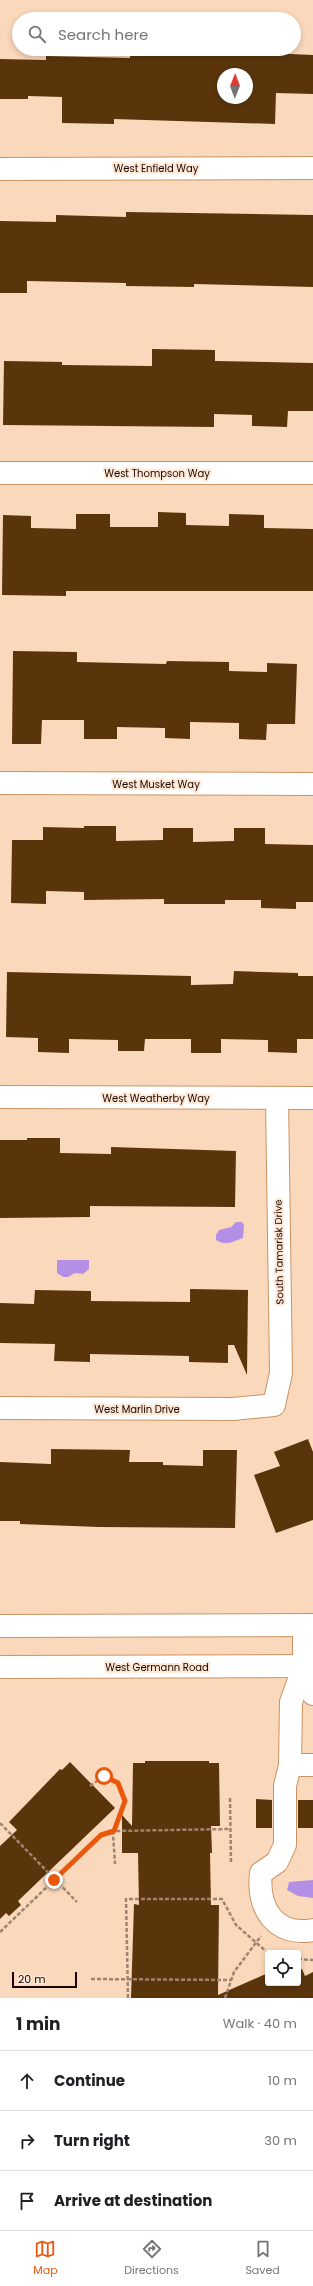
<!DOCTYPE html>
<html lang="en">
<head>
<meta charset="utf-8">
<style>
  body { margin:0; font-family:Poppins,sans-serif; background:#f6f6f6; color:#202124 }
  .controls { position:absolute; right:12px; bottom:12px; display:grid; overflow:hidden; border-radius:4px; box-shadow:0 2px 6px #0003 }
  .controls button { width:36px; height:36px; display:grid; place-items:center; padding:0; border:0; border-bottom:1px solid #e0e0e0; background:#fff; color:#202124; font:20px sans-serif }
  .compass { position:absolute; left:217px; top:68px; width:36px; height:36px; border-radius:50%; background:#fff; box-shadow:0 2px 6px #0003; rotate:1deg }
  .scale { position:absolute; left:12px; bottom:10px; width:65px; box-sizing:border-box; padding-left:4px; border:2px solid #180600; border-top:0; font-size:11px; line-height:14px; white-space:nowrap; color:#180600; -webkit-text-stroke:3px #fee7d4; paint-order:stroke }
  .stop { position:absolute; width:12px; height:12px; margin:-9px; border:3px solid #ea580c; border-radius:50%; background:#fff }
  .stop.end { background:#ea580c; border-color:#fff; box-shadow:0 1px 4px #0008 }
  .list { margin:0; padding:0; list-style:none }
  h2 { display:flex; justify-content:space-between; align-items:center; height:52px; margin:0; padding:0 16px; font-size:17px }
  h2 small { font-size:13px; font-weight:400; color:#757577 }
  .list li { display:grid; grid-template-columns:26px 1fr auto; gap:12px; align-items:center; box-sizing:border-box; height:60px; padding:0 16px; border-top:1px solid #e0e0e0 }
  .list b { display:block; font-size:15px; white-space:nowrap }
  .list em { font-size:13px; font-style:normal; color:#757577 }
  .icon { flex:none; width:22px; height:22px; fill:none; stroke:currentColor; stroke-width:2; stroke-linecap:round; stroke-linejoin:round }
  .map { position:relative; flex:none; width:313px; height:1998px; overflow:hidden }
  .search { position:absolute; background:#fff; box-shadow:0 2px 6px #0003; left:12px; right:12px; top:12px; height:44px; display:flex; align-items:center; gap:10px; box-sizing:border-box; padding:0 14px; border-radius:22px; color:#757577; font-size:15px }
  .sheet { height:232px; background:#fff }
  nav { display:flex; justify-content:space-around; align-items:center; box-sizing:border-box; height:56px; border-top:1px solid #e0e0e0; background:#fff; font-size:11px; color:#757577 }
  nav a { display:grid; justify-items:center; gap:2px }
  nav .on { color:#ea580c }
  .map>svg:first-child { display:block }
  .water { fill:#b390e5 }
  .building { fill:#5a350c; fill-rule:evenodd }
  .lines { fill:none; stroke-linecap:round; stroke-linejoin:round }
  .minor-casing { stroke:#c99465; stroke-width:24 }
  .major-casing { stroke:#c99465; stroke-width:24 }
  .path { stroke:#9f8470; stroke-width:2.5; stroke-dasharray:4 2; stroke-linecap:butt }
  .minor { stroke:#fff; stroke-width:22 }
  .major { stroke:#fff; stroke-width:22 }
  .route { stroke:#ea580c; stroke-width:5 }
  .labels { text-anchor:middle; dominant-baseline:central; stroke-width:4; stroke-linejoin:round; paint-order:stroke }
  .street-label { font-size:10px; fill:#180600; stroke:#fee7d4 }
</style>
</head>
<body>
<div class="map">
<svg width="313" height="1998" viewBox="0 0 313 1998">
  <rect width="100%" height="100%" fill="#fad8bb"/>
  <g class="water">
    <path d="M236,1222H242L244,1225L243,1238C233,1241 227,1247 216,1240V1235L219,1230L231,1227Z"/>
    <polygon points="57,1260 89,1260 89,1269 83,1274 75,1273 68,1277 63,1277 57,1273"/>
    <polygon points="313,1880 313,1898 298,1896 287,1890 289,1882"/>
  </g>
  <g class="building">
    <path d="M166,49L313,55V94L276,93L275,124L114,119V124L62,123V97L28,96V99H0V59L46,60V56L130,58V52L166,53ZM223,74H247V98H223Z"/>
    <polygon points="126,212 313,215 313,287 194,284 194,287 126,286 126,283 27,281 27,293 0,293 0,221 56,222 56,215 126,217"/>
    <polygon points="152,349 215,350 215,361 313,363 313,411 288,411 287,427 252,426 252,415 214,414 214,427 3,425 4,361 62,362 62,365 152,366"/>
    <polygon points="158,512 186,513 186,525 229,526 229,514 264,515 264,528 313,529 313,591 66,591 66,596 2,595 3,515 31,516 31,528 76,529 76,514 110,514 110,527 158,527"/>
    <polygon points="13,651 77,652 77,662 166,664 167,661 229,662 229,671 267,672 267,663 297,664 295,724 267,724 266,740 239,739 239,723 190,722 190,739 165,738 165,728 117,727 117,739 84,739 84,720 42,720 41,744 12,744"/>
    <polygon points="84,826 116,826 116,841 163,840 163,828 193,828 193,842 234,841 234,828 265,828 265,844 313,845 313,902 296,902 296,909 261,908 261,900 225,900 225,904 164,904 164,899 84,900 84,892 46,891 46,904 11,903 12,840 43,840 43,827 84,828"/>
    <polygon points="234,971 298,973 298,976 313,976 313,1039 297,1039 297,1053 268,1052 268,1040 221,1039 221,1053 191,1053 191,1039 145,1039 144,1051 118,1051 118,1040 69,1039 69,1053 38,1052 38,1038 6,1037 7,972 191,976 191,985 233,984"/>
    <polygon points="27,1138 60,1138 60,1153 111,1154 111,1147 236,1151 235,1207 90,1206 90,1217 0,1218 0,1140 27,1140"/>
    <polygon points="190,1289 248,1290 247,1375 234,1345 228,1345 228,1363 189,1362 189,1356 90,1354 90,1362 54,1361 55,1344 0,1343 0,1303 34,1304 35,1290 91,1291 91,1301 190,1302"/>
    <polygon points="308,1439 313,1452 313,1520 276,1533 254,1475 280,1466 274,1452"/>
    <polygon points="51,1449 130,1450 129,1462 163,1462 163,1465 203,1466 203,1450 237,1450 235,1528 99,1527 20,1524 20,1521 0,1521 0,1462 51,1464"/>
    <polygon points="145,1761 209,1761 209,1763 219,1763 220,1826 211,1826 212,1853 210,1853 211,1905 219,1905 218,1995 268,1973 268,1984 298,1983 298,1970 302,1969 305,1976 313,1972 313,1998 131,1998 134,1904 139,1905 138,1853 122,1853 122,1815 132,1826 133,1763 145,1763"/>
    <polygon points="70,1762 115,1808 18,1901 21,1905 9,1916 6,1913 0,1919 0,1846 17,1830 9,1822 60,1769 62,1770"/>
    <polygon points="256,1799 272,1800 272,1828 256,1828"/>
    <rect x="298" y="1800" width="15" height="28"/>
  </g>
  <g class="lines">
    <defs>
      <g id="minor">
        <polyline points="0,169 313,168"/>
        <polyline points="0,473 313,473"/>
        <polyline points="0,783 313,784"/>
        <polyline points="0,1097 313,1098"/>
        <polyline points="0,1408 233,1409 274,1405 281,1373 277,1098"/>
        <polyline points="304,1625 304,1666 313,1694"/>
        <path d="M304,1666L291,1702L290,1765L285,1786V1845L277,1862L261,1873C257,1908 275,1937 313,1930"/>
        <polyline points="290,1765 313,1765"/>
      </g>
      <g id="major">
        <polyline points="0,1626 313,1625"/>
        <polyline points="0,1667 313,1666"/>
      </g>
    </defs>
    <use href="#minor" class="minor-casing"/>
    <use href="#major" class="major-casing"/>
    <g class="path">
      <polyline points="90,1786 104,1776 118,1783 125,1801 113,1834 115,1864"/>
      <polyline points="230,1798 231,1863"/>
      <polyline points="0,1823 77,1902"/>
      <polyline points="0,1932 101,1835 114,1831 230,1829"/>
      <polyline points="298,1959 313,1960"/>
      <polyline points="91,1979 231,1980"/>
      <polyline points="128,1998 126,1899 222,1899 236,1925 268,1953"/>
      <polyline points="225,1998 234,1972 261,1936"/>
    </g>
    <use href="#minor" class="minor"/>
    <use href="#major" class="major"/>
  </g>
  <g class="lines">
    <polyline class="route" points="54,1880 101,1835 114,1831 125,1801 118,1783 104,1776"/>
  </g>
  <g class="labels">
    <g class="street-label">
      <text x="156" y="168">West Enfield Way</text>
      <text x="157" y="473">West Thompson Way</text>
      <text x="156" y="784">West Musket Way</text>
      <text x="156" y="1098">West Weatherby Way</text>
      <text transform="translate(279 1252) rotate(-91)">South Tamarisk Drive</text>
      <text x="137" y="1409">West Marlin Drive</text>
      <text x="157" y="1667">West Germann Road</text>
    </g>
  </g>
</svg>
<div class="controls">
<button><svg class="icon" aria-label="locate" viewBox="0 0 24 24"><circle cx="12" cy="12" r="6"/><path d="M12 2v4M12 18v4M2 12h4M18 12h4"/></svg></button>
</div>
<svg class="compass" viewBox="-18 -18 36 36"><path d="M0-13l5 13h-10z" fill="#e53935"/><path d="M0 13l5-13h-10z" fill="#757577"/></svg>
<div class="scale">20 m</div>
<div class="stop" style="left:104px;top:1776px"></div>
<div class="stop end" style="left:54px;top:1880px"></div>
<div class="search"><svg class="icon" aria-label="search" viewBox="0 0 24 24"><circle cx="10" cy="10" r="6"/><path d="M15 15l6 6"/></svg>Search here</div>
</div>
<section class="sheet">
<h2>1 min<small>Walk · 40 m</small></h2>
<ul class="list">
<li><svg class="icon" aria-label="ahead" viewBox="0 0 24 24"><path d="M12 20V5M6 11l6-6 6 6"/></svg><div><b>Continue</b></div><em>10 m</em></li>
<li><svg class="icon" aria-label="right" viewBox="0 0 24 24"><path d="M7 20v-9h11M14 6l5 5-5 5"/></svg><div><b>Turn right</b></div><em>30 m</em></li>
<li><svg class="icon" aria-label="arrive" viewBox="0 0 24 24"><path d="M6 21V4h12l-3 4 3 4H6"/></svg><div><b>Arrive at destination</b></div></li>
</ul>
</section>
<nav>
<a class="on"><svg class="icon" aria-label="map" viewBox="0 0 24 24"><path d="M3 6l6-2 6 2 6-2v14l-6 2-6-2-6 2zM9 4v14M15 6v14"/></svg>Map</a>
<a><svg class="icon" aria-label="directions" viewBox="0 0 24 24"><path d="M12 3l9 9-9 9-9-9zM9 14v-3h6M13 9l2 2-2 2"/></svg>Directions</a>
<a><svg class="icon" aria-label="saved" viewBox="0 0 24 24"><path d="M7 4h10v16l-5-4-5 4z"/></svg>Saved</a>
</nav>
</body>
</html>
